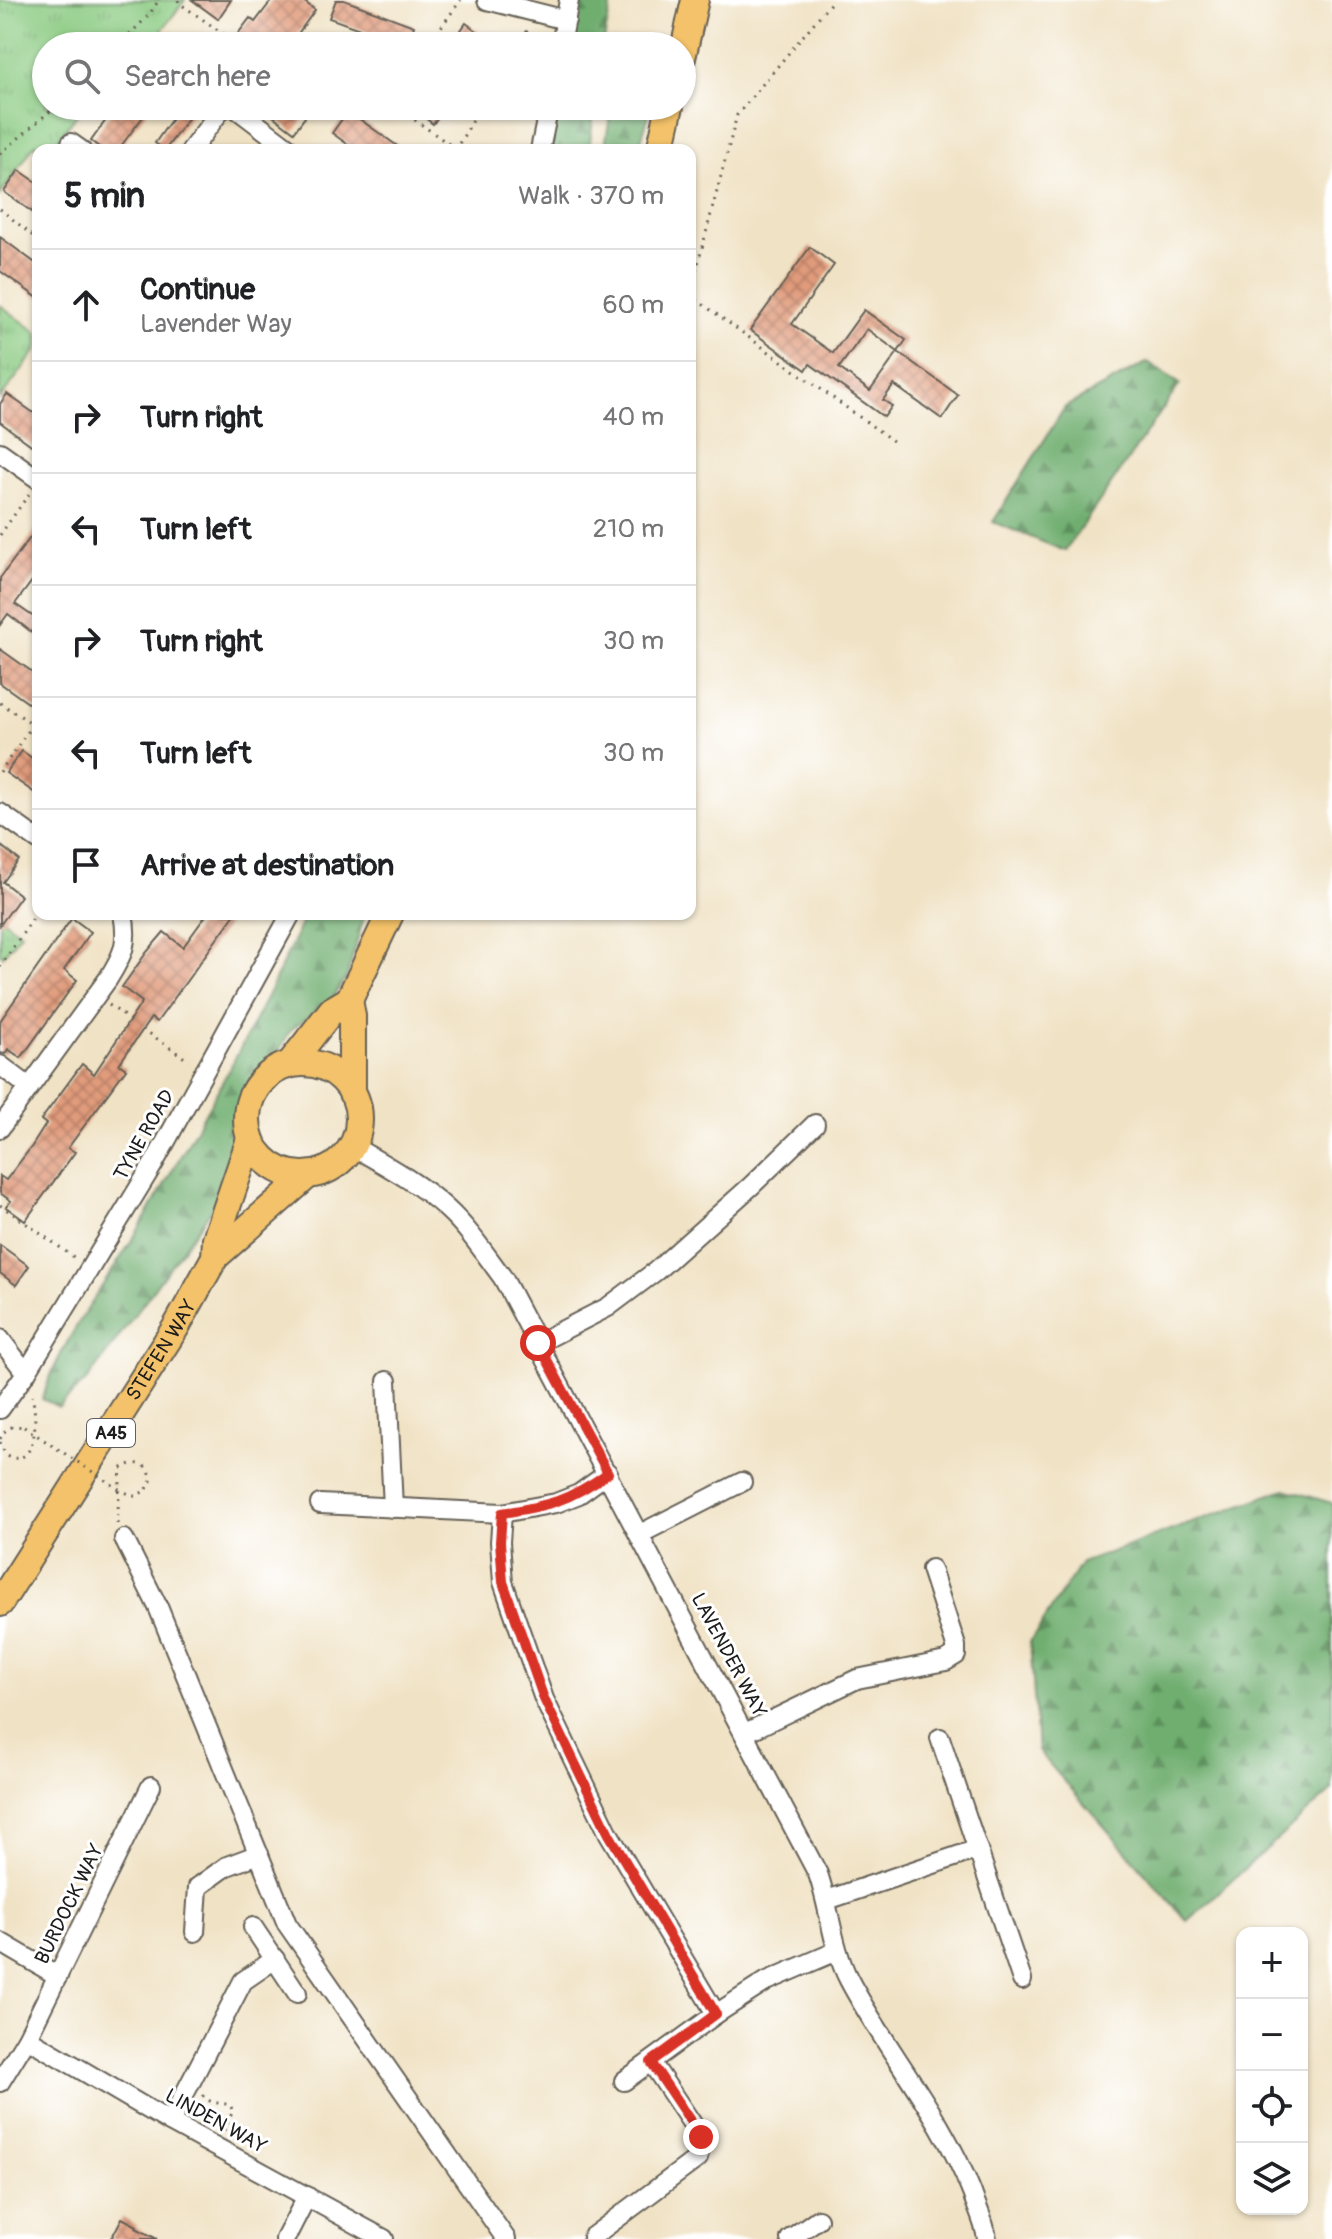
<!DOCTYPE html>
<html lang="en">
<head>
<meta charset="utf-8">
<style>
  body { margin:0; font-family:Pangolin,sans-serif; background:#f2f2f2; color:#202124 }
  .controls { position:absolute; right:24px; bottom:24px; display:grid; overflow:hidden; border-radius:16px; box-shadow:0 2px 6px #0004 }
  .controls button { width:72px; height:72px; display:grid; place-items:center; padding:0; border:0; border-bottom:2px solid #e0e0e0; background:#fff; color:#202124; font:40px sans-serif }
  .stop { position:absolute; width:24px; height:24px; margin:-18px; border:6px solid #d93025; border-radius:50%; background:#fff }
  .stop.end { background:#d93025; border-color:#fff; box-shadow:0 2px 8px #0008 }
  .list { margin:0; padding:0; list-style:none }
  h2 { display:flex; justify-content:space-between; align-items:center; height:104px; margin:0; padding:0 32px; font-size:34px }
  h2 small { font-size:26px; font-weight:400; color:#757577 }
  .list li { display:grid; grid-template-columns:52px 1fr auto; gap:24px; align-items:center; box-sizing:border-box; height:112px; padding:0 32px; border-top:2px solid #e0e0e0 }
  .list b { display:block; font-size:30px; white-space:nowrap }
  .list p { margin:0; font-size:26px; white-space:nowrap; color:#757577 }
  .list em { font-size:26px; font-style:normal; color:#757577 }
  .icon { flex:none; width:44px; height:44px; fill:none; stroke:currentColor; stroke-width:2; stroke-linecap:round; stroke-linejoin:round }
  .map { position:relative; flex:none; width:1332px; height:2239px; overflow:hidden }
  .search { position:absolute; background:#fff; box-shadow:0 2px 6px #0004; left:32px; top:32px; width:664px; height:88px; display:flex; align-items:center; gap:20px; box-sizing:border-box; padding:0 28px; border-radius:44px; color:#757577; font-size:30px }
  .panel { position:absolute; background:#fff; box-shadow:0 2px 6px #0004; left:32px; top:144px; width:664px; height:776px; border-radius:16px }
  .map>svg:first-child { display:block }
  .grass { fill:url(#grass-tufts); stroke:#53734e; stroke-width:2 }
  .forest { fill:url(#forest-firs); stroke:#466546; stroke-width:2 }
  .building { fill:url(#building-cross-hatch); fill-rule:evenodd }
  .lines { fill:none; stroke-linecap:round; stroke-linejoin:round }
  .minor-casing { stroke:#666157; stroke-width:22 }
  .highway-casing { stroke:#666157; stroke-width:30 }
  .path { stroke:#666157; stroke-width:3; stroke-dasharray:2 6; stroke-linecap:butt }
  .minor { stroke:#fff; stroke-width:18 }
  .highway { stroke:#f3c26a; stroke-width:26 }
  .path-bridge { stroke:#666157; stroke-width:3; stroke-dasharray:2 6; stroke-linecap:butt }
  .route { stroke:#d93025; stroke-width:10 }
  .labels { text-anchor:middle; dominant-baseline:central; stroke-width:6; stroke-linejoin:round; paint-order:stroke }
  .shield { fill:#fff; stroke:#606060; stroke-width:2 }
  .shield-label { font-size:18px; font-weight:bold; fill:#1c1c1c }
  .street-label { font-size:20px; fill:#1c1c1c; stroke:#fff }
</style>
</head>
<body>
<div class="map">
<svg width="1332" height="2239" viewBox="0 0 1332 2239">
  <defs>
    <pattern id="grass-tufts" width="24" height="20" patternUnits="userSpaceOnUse" patternTransform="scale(2)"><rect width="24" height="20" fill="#8aca81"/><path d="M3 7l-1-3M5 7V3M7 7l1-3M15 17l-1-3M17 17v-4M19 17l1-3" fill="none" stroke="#76ad6f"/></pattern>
    <pattern id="forest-firs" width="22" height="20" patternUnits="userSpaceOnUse" patternTransform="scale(2)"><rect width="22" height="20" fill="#6fae6f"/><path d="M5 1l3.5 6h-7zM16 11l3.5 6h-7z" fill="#5a8d5a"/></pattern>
    <pattern id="building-cross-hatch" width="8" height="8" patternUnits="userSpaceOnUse" patternTransform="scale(2)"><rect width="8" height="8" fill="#e19b7c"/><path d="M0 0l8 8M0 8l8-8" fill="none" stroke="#b67e65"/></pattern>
  </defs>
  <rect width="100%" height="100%" fill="#fff"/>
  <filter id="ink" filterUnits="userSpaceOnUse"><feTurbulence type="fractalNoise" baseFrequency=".0125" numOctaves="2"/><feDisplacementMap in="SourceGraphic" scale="16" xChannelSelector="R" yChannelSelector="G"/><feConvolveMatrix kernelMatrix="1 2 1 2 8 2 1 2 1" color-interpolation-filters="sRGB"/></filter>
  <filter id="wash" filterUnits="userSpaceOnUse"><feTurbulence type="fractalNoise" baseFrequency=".006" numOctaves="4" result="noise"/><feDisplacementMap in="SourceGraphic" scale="32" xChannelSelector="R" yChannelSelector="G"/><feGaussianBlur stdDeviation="1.8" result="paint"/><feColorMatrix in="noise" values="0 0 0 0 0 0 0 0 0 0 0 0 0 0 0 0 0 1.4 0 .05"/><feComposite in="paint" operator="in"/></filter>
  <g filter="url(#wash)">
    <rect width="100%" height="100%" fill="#f0e2c4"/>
    <g class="grass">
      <polygon points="0,0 185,0 150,46 46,46 46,106 84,106 49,150 43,150 35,144 0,195"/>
      <polygon points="0,305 38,333 38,348 0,399"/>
      <polygon points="0,917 21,933 3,956 0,954"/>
    </g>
    <g class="forest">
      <polygon points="581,0 612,0 603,46 572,46"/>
      <polygon points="559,106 595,106 589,150 550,150"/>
      <polygon points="612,106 648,106 648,118 638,150 604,150"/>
      <polygon points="1148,362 1180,384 1065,551 993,522 1065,407"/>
      <path d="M305,914H365L347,976L332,999L291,1030L242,1115L249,1158L88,1379L59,1407L42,1399C62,1336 108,1282 141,1225C199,1125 260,1020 305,914Z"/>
      <polygon points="1285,1489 1332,1503 1332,1790 1187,1921 1038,1751 1030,1642 1081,1563"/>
    </g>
    <g id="blocks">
      <g class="building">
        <polygon points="192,0 231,0 218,19"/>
        <polygon points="272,0 302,0 315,10 289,46 252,46 237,35 250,18 255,22"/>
        <polygon points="336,0 344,0 414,26 407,46 329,18"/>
        <polygon points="466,23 498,46 450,46"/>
        <polygon points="116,106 151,106 118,150 103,150 91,141"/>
        <polygon points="181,106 197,106 165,150 155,143"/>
        <polygon points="279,106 313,106 294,132 273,116"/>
        <polygon points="410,106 446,106 433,124"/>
        <polygon points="348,111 382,135 403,150 356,150 343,141 332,133"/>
        <polygon points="19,170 38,183 38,216 4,192"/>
        <polygon points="0,237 38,265 38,298 0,271"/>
        <path d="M810,247L834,265L792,324L833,353L864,310L906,340L898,352L958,395L942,419L894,385L883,400L892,406L884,417L810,364L806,370L750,330ZM867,329L898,352L870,391L839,368Z"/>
        <polygon points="7,394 38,416 38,450 0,422 0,404"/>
        <polygon points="38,527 38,573 15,604 38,620 38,637 8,614 0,625 0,578"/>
        <polygon points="0,649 38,676 38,710 0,683"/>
        <polygon points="22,751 38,762 38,795 6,773"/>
        <polygon points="0,845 19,860 3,882 21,896 0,925"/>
        <polygon points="207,914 235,914 157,1022 151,1018 119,1064 126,1069 68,1148 75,1152 25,1221 6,1207 11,1201 0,1193 0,1176 6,1180 32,1146 46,1124 41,1120 82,1064 94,1074 142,1002 122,987 146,953 164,932 183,947"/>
        <polygon points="72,918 91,932 64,970 77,980 21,1058 8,1049 5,1054 0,1053 0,1021"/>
        <polygon points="0,1245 29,1266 16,1285 0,1273"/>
        <polygon points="122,2218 137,2226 136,2228 157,2239 111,2239"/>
      </g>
    </g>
  </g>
  <g filter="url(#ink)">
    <use href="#blocks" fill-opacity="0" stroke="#666157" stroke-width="2"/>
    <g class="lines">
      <defs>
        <g id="minor">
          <polyline points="487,0 566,20"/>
          <polyline points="561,46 569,0"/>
          <polyline points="233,106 291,150"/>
          <polyline points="71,143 81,150"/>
          <polyline points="191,150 224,106"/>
          <polyline points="540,150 549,106"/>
          <polyline points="0,452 38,479"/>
          <polyline points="0,813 38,840"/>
          <polyline points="0,1065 29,1087"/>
          <path d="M0,1128L108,979C123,955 129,943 123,914"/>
          <path d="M352,1146C385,1165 419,1183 447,1209C469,1229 485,1254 503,1278L818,1874C830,1908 832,1947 849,1980C887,2052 942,2115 972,2193C977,2208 985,2223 987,2239"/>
          <polyline points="0,1339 26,1373"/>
          <polyline points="538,1343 608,1307 656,1271 751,1186 815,1124"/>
          <polyline points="387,1381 393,1508"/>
          <polyline points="0,1409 26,1373 154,1163 291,914"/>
          <polyline points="320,1504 502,1513 556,1503 579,1494 608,1473"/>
          <polyline points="502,1513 500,1542 503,1582 544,1699 609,1834 716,2014"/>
          <polyline points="640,1534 742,1482"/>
          <polyline points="124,1539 158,1607 287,1924 506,2239"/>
          <polyline points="745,1733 857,1679 946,1661 956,1655 956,1646 931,1569"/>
          <polyline points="940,1738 1022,1980"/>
          <polyline points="827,1900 978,1849"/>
          <polyline points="253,1927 297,1993"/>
          <polyline points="195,1932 198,1887 227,1866 259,1854"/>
          <polyline points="0,1942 58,1976"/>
          <polyline points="27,2038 170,2122 384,2239"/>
          <polyline points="624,2081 716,2014 767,1981 837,1951"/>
          <polyline points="0,2082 27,2038 151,1786"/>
          <polyline points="170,2122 243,1981 275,1959"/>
          <polyline points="592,2237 698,2158 701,2137 651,2062"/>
          <polyline points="285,2239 307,2196"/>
          <polyline points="790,2239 818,2219"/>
        </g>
        <g id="highway">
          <polyline points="682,58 695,0"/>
          <polyline points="660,150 670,106"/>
          <polyline points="349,1000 352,1016 352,1093"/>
          <circle cx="303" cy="1119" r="56"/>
          <polyline points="289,1065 332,1010 349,1000 390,914"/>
          <polyline points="215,1257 308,1175"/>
          <path id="s1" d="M0,1603L176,1327L215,1257L216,1239L250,1139"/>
        </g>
      </defs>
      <use href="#minor" class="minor-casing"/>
      <use href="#highway" class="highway-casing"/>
      <g class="path">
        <polyline points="178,0 179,3 241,46"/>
        <polyline points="118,46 148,16 159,0"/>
        <polyline points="427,46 461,0"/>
        <polyline points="518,46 528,29"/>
        <polyline points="395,106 456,149"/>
        <polyline points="455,150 482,106"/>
        <polyline points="0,154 56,106"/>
        <polyline points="0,209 38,240"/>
        <polyline points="690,294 737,115 833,0"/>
        <polyline points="690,295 897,444"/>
        <polyline points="0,535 29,494"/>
        <polyline points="0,703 33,724"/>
        <polyline points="0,772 33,724 38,727"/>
        <polyline points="0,967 38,911"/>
        <polyline points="109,1005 130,1020"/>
        <polyline points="143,1029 189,1061"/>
        <polyline points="0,1205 75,1258"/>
        <path d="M0,1439C4,1428 13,1425 24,1427"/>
        <path d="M0,1442L6,1456C39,1470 37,1415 32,1396"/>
        <path d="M117,1524L121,1469C135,1459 151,1463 151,1481L146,1491L134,1496L122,1491"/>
        <path d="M203,2095C210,2105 220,2102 230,2105L233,2111L223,2132"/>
      </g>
      <use href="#minor" class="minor"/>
      <use href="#highway" class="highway"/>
      <polyline class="path-bridge" points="24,1427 122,1491"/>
    </g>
  </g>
  <g class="lines" filter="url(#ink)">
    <path class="route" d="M538,1343L608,1473C569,1501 548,1506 502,1513L500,1542L503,1582L544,1699L609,1834L716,2014L651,2062L701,2137"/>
  </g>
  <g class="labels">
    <rect class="shield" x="87" y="1419" width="48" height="28" rx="6"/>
    <g class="shield-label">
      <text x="111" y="1433">A45</text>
    </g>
    <g class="street-label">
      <text transform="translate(144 1135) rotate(-60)">TYNE ROAD</text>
      <text stroke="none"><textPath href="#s1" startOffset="300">STEFEN WAY</textPath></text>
      <text transform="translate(729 1655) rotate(62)">LAVENDER WAY</text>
      <text transform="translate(69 1904) rotate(-64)">BURDOCK WAY</text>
      <text transform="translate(216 2121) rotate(29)">LINDEN WAY</text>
    </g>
  </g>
</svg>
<div class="controls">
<button>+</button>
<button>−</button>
<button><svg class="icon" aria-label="locate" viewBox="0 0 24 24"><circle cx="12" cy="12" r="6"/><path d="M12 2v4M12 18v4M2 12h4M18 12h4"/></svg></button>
<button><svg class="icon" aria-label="layers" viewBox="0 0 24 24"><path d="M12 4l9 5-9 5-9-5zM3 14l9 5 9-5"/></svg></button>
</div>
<div class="stop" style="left:538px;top:1343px"></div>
<div class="stop end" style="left:701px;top:2137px"></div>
<div class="search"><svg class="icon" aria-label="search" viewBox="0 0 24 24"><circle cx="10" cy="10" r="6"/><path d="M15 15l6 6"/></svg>Search here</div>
<section class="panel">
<h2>5 min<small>Walk · 370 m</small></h2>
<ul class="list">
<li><svg class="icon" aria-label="ahead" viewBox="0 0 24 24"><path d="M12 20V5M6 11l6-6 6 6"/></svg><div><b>Continue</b><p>Lavender Way</p></div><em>60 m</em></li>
<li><svg class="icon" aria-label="right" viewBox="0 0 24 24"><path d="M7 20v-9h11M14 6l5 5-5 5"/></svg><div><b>Turn right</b></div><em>40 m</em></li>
<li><svg class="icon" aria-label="left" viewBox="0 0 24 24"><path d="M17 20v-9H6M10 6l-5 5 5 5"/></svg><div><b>Turn left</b></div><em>210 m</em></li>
<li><svg class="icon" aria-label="right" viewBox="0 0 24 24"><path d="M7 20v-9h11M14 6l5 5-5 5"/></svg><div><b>Turn right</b></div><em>30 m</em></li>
<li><svg class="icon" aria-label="left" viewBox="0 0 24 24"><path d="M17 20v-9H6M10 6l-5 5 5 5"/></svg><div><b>Turn left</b></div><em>30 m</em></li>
<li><svg class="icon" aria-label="arrive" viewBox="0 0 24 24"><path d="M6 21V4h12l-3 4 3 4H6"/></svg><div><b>Arrive at destination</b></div></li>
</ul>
</section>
</div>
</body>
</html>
